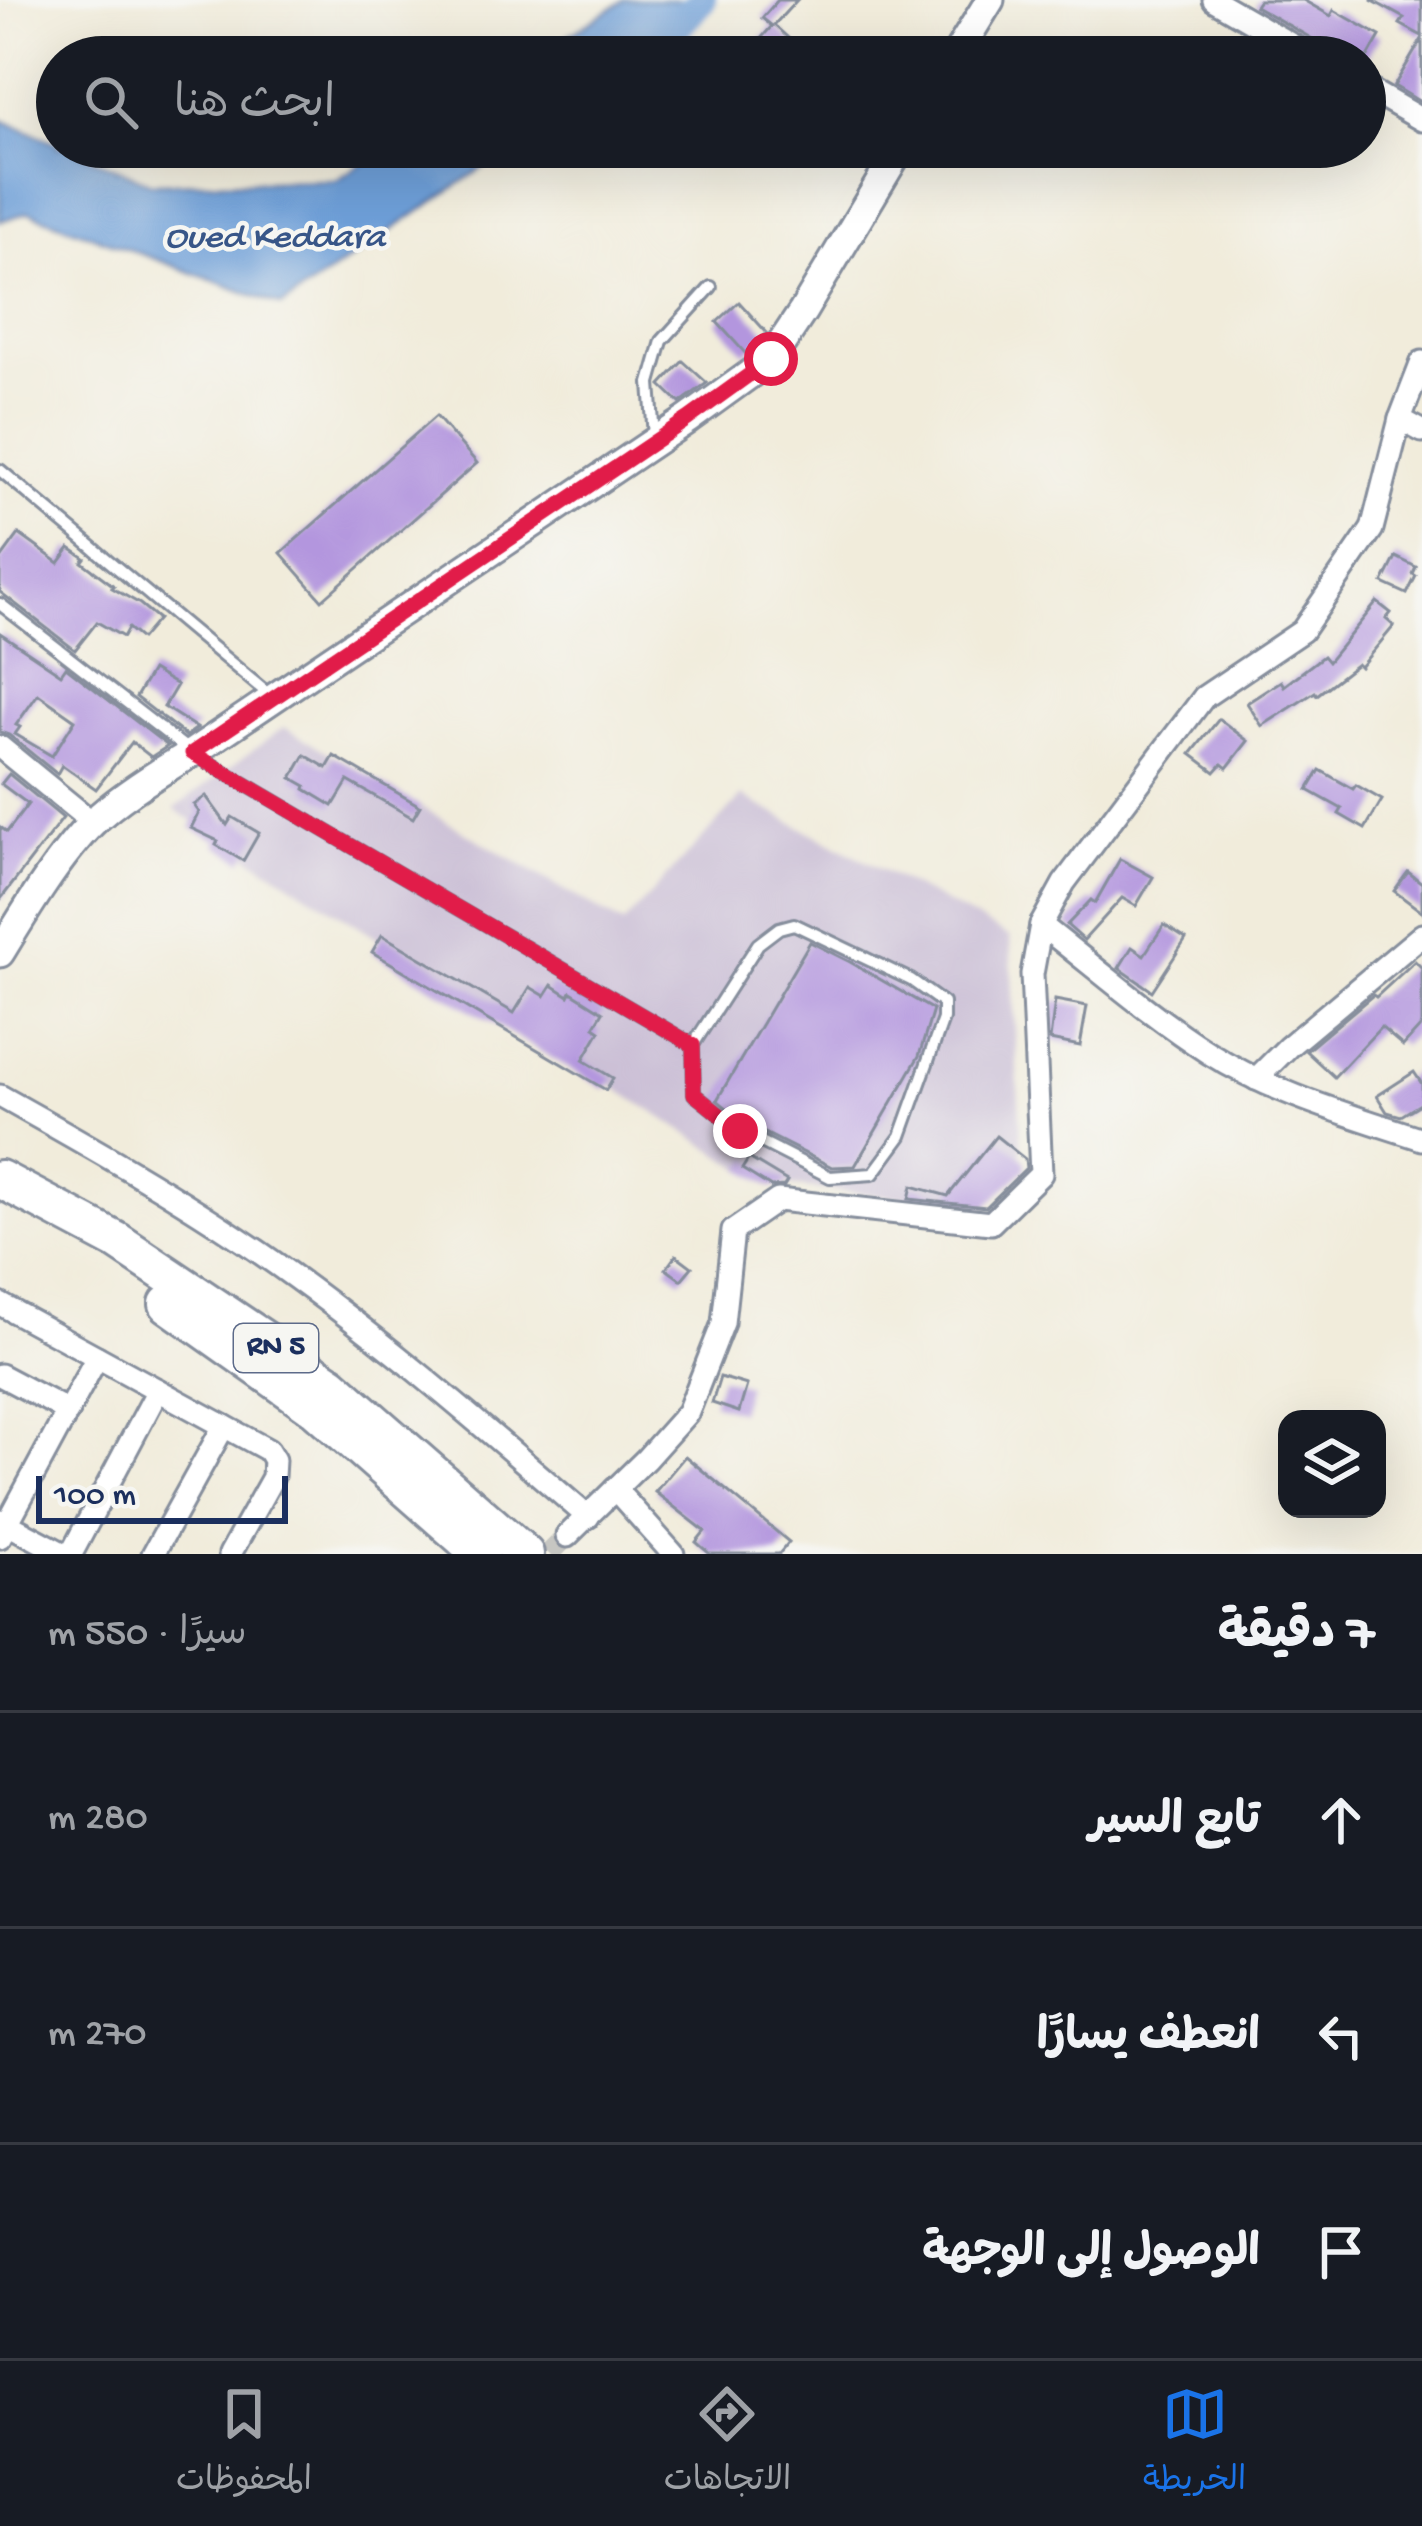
<!DOCTYPE html>
<html lang="ar">
<head>
<meta charset="utf-8">
<style>
  body { margin:0; font-family:"Gochi Hand","Playpen Sans Arabic",sans-serif; background:#242831; color:#f1f3f6; direction:rtl }
  .controls { position:absolute; right:36px; bottom:36px; display:grid; overflow:hidden; border-radius:24px; box-shadow:0 12px 48px #0002 }
  .controls button { width:108px; height:108px; display:grid; place-items:center; padding:0; border:0; border-bottom:3px solid #363941; background:#171b24; color:#f1f3f6; font:60px sans-serif }
  .scale { position:absolute; left:36px; bottom:30px; width:252px; box-sizing:border-box; padding-left:12px; border:6px solid #1b2f5e; border-top:0; font-size:33px; line-height:42px; white-space:nowrap; color:#1b2f5e; -webkit-text-stroke:9px #f6f6f2; paint-order:stroke }
  .stop { position:absolute; width:36px; height:36px; margin:-27px; border:9px solid #e11d48; border-radius:50%; background:#fff }
  .stop.end { background:#e11d48; border-color:#fff; box-shadow:0 3px 12px #0008 }
  .list { margin:0; padding:0; list-style:none }
  h2 { display:flex; justify-content:space-between; align-items:center; height:156px; margin:0; padding:0 48px; font-size:51px }
  h2 small { font-size:39px; font-weight:400; color:#9ea1a6 }
  .list li { display:grid; grid-template-columns:78px 1fr auto; gap:36px; align-items:center; box-sizing:border-box; height:216px; padding:0 48px; border-top:3px solid #363941 }
  .list b { display:block; font-size:45px; white-space:nowrap }
  .list em { font-size:39px; font-style:normal; color:#9ea1a6 }
  .icon { flex:none; width:66px; height:66px; fill:none; stroke:currentColor; stroke-width:2; stroke-linecap:round; stroke-linejoin:round }
  .map { position:relative; flex:none; width:1422px; height:1554px; overflow:hidden; direction:ltr }
  .search { position:absolute; background:#171b24; box-shadow:0 12px 48px #0002; left:36px; right:36px; top:36px; height:132px; display:flex; align-items:center; gap:30px; box-sizing:border-box; padding:0 42px; border-radius:66px; color:#9ea1a6; font-size:45px }
  .sheet { height:804px; background:#171b24 }
  nav { display:flex; justify-content:space-around; align-items:center; box-sizing:border-box; height:168px; border-top:3px solid #363941; background:#171b24; font-size:33px; color:#9ea1a6 }
  nav a { display:grid; justify-items:center; gap:6px }
  nav .on { color:#1a73e8 }
  .map>svg:first-child { display:block }
  .industrial { fill:#cbbfd6 }
  .water { fill:#6d9ed7; stroke:#44669a; stroke-width:3 }
  .lines { fill:none; stroke-linecap:round; stroke-linejoin:round }
  .river { stroke:#6d9ed7; stroke-width:30 }
  .building { fill:#b396de; fill-rule:evenodd }
  .street-tunnel { stroke:#c6c6c2; stroke-width:21; stroke-dasharray:21 10; stroke-linecap:butt }
  .lane-casing { stroke:#868e9c; stroke-width:16 }
  .street-casing { stroke:#868e9c; stroke-width:27 }
  .secondary-casing { stroke:#868e9c; stroke-width:33 }
  .highway-casing { stroke:#868e9c; stroke-width:42 }
  .lane { stroke:#fff; stroke-width:10 }
  .street { stroke:#fff; stroke-width:21 }
  .secondary { stroke:#fff; stroke-width:27 }
  .highway { stroke:#fff; stroke-width:36 }
  .route { stroke:#e11d48; stroke-width:15 }
  .labels { text-anchor:middle; dominant-baseline:central; stroke-width:9; stroke-linejoin:round; paint-order:stroke }
  .shield { fill:#f6f6f2; stroke:#5d6b8a; stroke-width:3 }
  .shield-label { font-size:30px; font-weight:bold; fill:#1b2f5e }
  .water-label { font-size:36px; font-style:italic; fill:#385688; stroke:#f6f6f2 }
</style>
</head>
<body>
<div class="map">
<svg width="1422" height="1554" viewBox="0 0 1422 1554">
  <rect width="100%" height="100%" fill="#f6f6f2"/>
  <filter id="ink" filterUnits="userSpaceOnUse"><feTurbulence type="fractalNoise" baseFrequency=".00833" numOctaves="2"/><feDisplacementMap in="SourceGraphic" scale="24" xChannelSelector="R" yChannelSelector="G"/><feConvolveMatrix kernelMatrix="1 2 1 2 8 2 1 2 1" color-interpolation-filters="sRGB"/></filter>
  <filter id="wash" filterUnits="userSpaceOnUse"><feTurbulence type="fractalNoise" baseFrequency=".004" numOctaves="4" result="noise"/><feDisplacementMap in="SourceGraphic" scale="48" xChannelSelector="R" yChannelSelector="G"/><feGaussianBlur stdDeviation="2.7" result="paint"/><feColorMatrix in="noise" values="0 0 0 0 0 0 0 0 0 0 0 0 0 0 0 0 0 1.4 0 .05"/><feComposite in="paint" operator="in"/></filter>
  <g filter="url(#wash)">
    <rect width="100%" height="100%" fill="#f1ecdb"/>
    <polygon class="industrial" points="284,727 623,924 742,796 1010,937 1022,1154 975,1205 767,1184 174,809"/>
    <g class="water">
      <polygon points="625,0 709,0 633,57 534,57"/>
      <polygon points="1,120 57,143 57,147 66,147 151,183 336,180 389,147 513,147 282,306 29,212 0,221"/>
    </g>
    <g class="lines">
      <polyline class="river" points="632,57 679,24 701,0"/>
    </g>
    <g id="blocks">
      <g class="building">
        <polygon points="778,0 797,0 774,25 809,57 757,57 750,51 772,26 762,18"/>
        <polygon points="1259,0 1303,0 1331,16 1334,10 1380,36 1368,57 1336,57 1316,41 1255,6"/>
        <polygon points="1371,0 1422,0 1422,36 1400,24 1404,18"/>
        <polygon points="1422,39 1422,103 1394,86"/>
        <polygon points="739,302 767,333 745,353 717,322"/>
        <polygon points="683,361 707,383 680,403 661,385"/>
        <polygon points="436,416 477,463 322,600 281,553"/>
        <polygon points="19,534 59,563 70,548 85,558 82,562 114,586 112,588 140,604 158,619 141,639 128,628 123,637 97,622 75,650 0,592 0,560"/>
        <polygon points="1396,557 1416,567 1413,574 1416,576 1407,594 1383,583"/>
        <polygon points="1377,602 1391,613 1386,619 1394,626 1360,667 1357,664 1317,695 1315,692 1262,726 1247,703 1281,681 1284,686 1323,656 1328,662"/>
        <path d="M0,633L61,674L66,667L168,746L151,757L132,742L96,789L62,765L57,774L9,735L0,732ZM38,694L75,720L52,756L15,734L20,727L16,725Z"/>
        <polygon points="152,670 177,685 164,707 197,728 186,736 136,697"/>
        <polygon points="1219,719 1248,741 1227,768 1222,764 1215,772 1191,754"/>
        <polygon points="305,755 327,768 334,756 420,806 413,818 348,781 333,806 305,789 306,786 292,778"/>
        <polygon points="1320,770 1353,789 1356,785 1382,800 1365,829 1339,814 1342,809 1308,790"/>
        <polygon points="9,774 63,818 0,900 0,827 7,832 28,804 1,784"/>
        <polygon points="206,796 227,825 232,817 259,833 243,861 216,845 218,841 191,828 199,812 194,805"/>
        <polygon points="1120,859 1153,877 1136,906 1122,898 1084,940 1067,925 1091,900 1095,903"/>
        <polygon points="1408,872 1422,883 1422,912 1394,891"/>
        <polygon points="1164,925 1186,939 1152,991 1119,968 1132,947 1144,955"/>
        <polygon points="382,935 514,1013 530,987 545,996 552,985 569,996 571,992 603,1012 594,1027 600,1031 583,1060 613,1078 606,1090 372,952"/>
        <polygon points="810,942 850,962 933,1010 919,1056 855,1166 832,1167 745,1123 717,1100"/>
        <polygon points="1415,961 1422,968 1422,1025 1403,1046 1381,1027 1334,1077 1306,1051 1373,995 1376,997"/>
        <polygon points="1055,1000 1087,1006 1080,1046 1050,1040"/>
        <polygon points="1414,1072 1422,1084 1422,1103 1401,1116 1387,1112 1377,1096"/>
        <polygon points="996,1136 1025,1159 1026,1168 986,1207 909,1199 912,1186 948,1196"/>
        <polygon points="749,1158 787,1181 784,1186 771,1187 742,1169"/>
        <polygon points="676,1255 692,1267 681,1280 666,1269"/>
        <polygon points="720,1377 747,1385 739,1412 712,1403"/>
        <polygon points="685,1456 789,1542 779,1554 710,1554 696,1542 705,1531 655,1492"/>
      </g>
    </g>
  </g>
  <g filter="url(#ink)">
    <use href="#blocks" fill-opacity="0" stroke="#868e9c" stroke-width="3"/>
    <g class="lines">
      <polyline class="street-tunnel" points="549,1554 567,1536"/>
      <defs>
        <g id="lane">
          <polyline points="654,437 650,383 662,341 711,287"/>
          <polyline points="0,470 273,698"/>
          <polyline points="0,604 192,753 693,1045"/>
          <polygon points="794,924 911,980 943,1003 943,1019 901,1136 873,1174 830,1177 740,1131 694,1094 693,1045 758,944 779,928"/>
        </g>
        <g id="street">
          <polyline points="1214,0 1313,57"/>
          <polyline points="1365,87 1422,120"/>
          <polyline points="1400,419 1422,431"/>
          <polyline points="0,747 93,823"/>
          <path d="M1041,925C1095,967 1152,1017 1209,1053C1274,1094 1350,1115 1422,1139"/>
          <polyline points="1256,1079 1288,1047 1422,935"/>
          <path d="M0,1096C88,1145 176,1195 259,1252C375,1332 481,1425 588,1517"/>
          <polyline points="0,1304 268,1450 274,1460 273,1477 230,1554"/>
          <polyline points="0,1375 68,1411"/>
          <polyline points="615,1489 673,1554"/>
          <polyline points="0,1520 64,1554"/>
          <polyline points="567,1536 646,1459 688,1412 723,1323 733,1231 778,1200 991,1223 1041,1174 1032,974 1041,925 1064,883 1204,697 1302,631 1372,529 1400,419 1422,362"/>
          <polyline points="0,1537 97,1357"/>
          <polyline points="71,1554 158,1390"/>
          <polyline points="153,1554 224,1426"/>
        </g>
        <g id="secondary">
          <polyline points="955,57 990,0"/>
          <path d="M0,953C25,912 58,857 92,823C118,798 161,771 192,753L688,419L771,359L803,311L901,147"/>
        </g>
        <g id="highway">
          <polyline points="0,1179 117,1241 332,1385 525,1554"/>
          <polyline points="168,1304 315,1408 481,1554"/>
        </g>
      </defs>
      <use href="#lane" class="lane-casing"/>
      <use href="#street" class="street-casing"/>
      <use href="#secondary" class="secondary-casing"/>
      <use href="#highway" class="highway-casing"/>
      <use href="#lane" class="lane"/>
      <use href="#street" class="street"/>
      <use href="#secondary" class="secondary"/>
      <use href="#highway" class="highway"/>
    </g>
  </g>
  <g class="lines" filter="url(#ink)">
    <polyline class="route" points="740,1131 694,1094 693,1045 192,753 688,419 771,359"/>
  </g>
  <g class="labels">
    <rect class="shield" x="234" y="1324" width="84" height="48" rx="9"/>
    <g class="shield-label">
      <text x="276" y="1348">RN 5</text>
    </g>
    <g class="water-label">
      <text x="275" y="239">Oued Keddara</text>
    </g>
  </g>
</svg>
<div class="controls">
<button><svg class="icon" aria-label="layers" viewBox="0 0 24 24"><path d="M12 4l9 5-9 5-9-5zM3 14l9 5 9-5"/></svg></button>
</div>
<div class="scale">100 m</div>
<div class="stop" style="left:771px;top:359px"></div>
<div class="stop end" style="left:740px;top:1131px"></div>
<div class="search"><svg class="icon" aria-label="search" viewBox="0 0 24 24"><circle cx="10" cy="10" r="6"/><path d="M15 15l6 6"/></svg>ابحث هنا</div>
</div>
<section class="sheet">
<h2>7 دقيقة<small>سيرًا · 550 m</small></h2>
<ul class="list">
<li><svg class="icon" aria-label="ahead" viewBox="0 0 24 24"><path d="M12 20V5M6 11l6-6 6 6"/></svg><div><b>تابع السير</b></div><em>280 m</em></li>
<li><svg class="icon" aria-label="left" viewBox="0 0 24 24"><path d="M17 20v-9H6M10 6l-5 5 5 5"/></svg><div><b>انعطف يسارًا</b></div><em>270 m</em></li>
<li><svg class="icon" aria-label="arrive" viewBox="0 0 24 24"><path d="M6 21V4h12l-3 4 3 4H6"/></svg><div><b>الوصول إلى الوجهة</b></div></li>
</ul>
</section>
<nav>
<a class="on"><svg class="icon" aria-label="map" viewBox="0 0 24 24"><path d="M3 6l6-2 6 2 6-2v14l-6 2-6-2-6 2zM9 4v14M15 6v14"/></svg>الخريطة</a>
<a><svg class="icon" aria-label="directions" viewBox="0 0 24 24"><path d="M12 3l9 9-9 9-9-9zM9 14v-3h6M13 9l2 2-2 2"/></svg>الاتجاهات</a>
<a><svg class="icon" aria-label="saved" viewBox="0 0 24 24"><path d="M7 4h10v16l-5-4-5 4z"/></svg>المحفوظات</a>
</nav>
</body>
</html>
